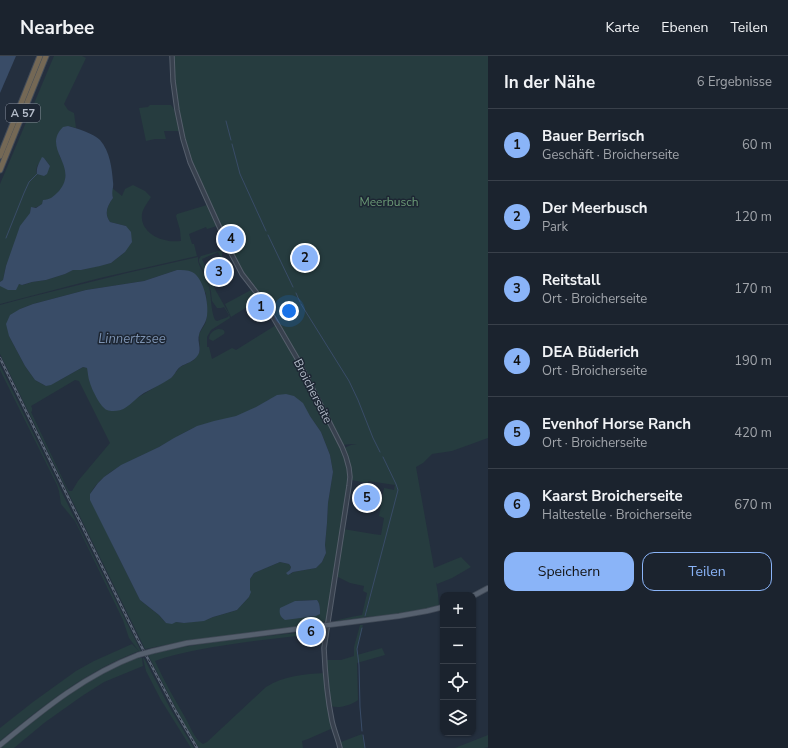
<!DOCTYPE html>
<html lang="de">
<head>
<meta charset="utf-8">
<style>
  body { margin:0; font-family:"Nunito Sans",sans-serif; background:#242b36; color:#f1f3f6 }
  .controls { position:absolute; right:12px; bottom:12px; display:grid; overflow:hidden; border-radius:8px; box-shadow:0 1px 3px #0004 }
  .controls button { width:36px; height:36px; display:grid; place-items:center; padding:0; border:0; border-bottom:1px solid #39404a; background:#1b232e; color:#f1f3f6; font:20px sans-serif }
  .you { position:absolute; left:289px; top:255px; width:14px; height:14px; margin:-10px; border:3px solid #fff; border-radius:50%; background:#1a73e8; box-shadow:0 0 0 6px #1a73e833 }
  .badge { display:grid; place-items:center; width:26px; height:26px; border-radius:50%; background:#8ab4f8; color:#111; font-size:13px; font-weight:700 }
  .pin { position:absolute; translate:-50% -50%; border:2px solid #fff; box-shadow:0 1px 4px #0006 }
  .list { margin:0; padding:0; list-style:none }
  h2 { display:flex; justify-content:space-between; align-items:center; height:52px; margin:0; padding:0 16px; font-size:17px }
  h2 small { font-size:13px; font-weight:400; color:#a0a4aa }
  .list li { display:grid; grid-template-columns:26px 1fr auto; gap:12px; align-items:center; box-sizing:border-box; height:72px; padding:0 16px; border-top:1px solid #39404a }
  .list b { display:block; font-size:15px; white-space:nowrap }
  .list p { margin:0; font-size:13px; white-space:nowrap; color:#a0a4aa }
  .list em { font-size:13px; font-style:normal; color:#a0a4aa }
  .actions { display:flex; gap:8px; padding:12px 16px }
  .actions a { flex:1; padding:9px 0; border:1px solid #8ab4f8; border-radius:12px; text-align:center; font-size:14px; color:#8ab4f8 }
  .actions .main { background:#8ab4f8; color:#111 }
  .icon { flex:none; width:22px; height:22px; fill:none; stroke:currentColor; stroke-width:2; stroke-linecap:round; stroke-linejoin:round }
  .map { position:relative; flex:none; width:488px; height:692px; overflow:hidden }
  header { display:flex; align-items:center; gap:24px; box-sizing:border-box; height:56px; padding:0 20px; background:#1b232e; border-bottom:1px solid #39404a }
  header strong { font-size:19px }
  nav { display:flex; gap:22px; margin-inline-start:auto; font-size:14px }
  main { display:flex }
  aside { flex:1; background:#1b232e }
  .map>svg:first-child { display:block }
  .green { fill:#263c3f; fill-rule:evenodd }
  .water { fill:#394c67 }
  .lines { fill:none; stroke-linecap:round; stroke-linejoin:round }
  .stream { stroke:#394c67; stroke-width:1 }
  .minor-casing { stroke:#565f6c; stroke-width:5.5 }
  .major-casing { stroke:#414a57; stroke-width:6 }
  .highway-casing { stroke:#434c59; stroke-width:7 }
  .minor { stroke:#38414e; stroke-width:3.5 }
  .major { stroke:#56606e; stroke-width:4.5 }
  .highway { stroke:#746855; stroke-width:5 }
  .rail-casing { stroke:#5a6575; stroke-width:2.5 }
  .rail { stroke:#1d2633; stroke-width:1; stroke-dasharray:3; stroke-linecap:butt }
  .major-bridge-casing { stroke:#414a57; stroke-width:6; stroke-linecap:butt }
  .major-bridge { stroke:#56606e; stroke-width:4.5 }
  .labels { text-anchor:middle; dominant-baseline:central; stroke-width:3; stroke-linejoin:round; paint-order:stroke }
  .shield { fill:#1d2633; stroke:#878f9c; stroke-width:1 }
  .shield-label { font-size:11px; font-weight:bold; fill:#b4bcc9 }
  .park-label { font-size:12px; fill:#6b9a76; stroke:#1d2633 }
  .street-label { font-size:12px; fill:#b4bcc9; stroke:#1d2633 }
  .water-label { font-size:13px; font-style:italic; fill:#7c92b1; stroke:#1d2633 }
</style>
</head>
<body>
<header>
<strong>Nearbee</strong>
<nav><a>Karte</a><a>Ebenen</a><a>Teilen</a></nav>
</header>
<main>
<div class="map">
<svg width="488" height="692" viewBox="0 0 488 692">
  <rect width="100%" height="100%" fill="#242f3e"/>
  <g class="green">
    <path d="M54,0H82L86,2L64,48L68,54L74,57L76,72L68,70L59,99C72,121 66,134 45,146C40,149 37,152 31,152L30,157L27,162L6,210L3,224L0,226V128ZM44,102L50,110L44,120L36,116L37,110Z"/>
    <path d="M173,0H488V382L452,395L432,398L423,407L416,411L434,512L461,501L471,511L452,522L437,528L436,526L438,538L439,549C416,558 390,560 365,561L373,529L364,562L334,565L351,561L362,559L367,537L363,535L364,530L350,527L336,520L343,473L373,478L381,479L384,462L379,460L384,432L394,434L395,429L368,425V427L351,424C351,412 349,403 344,392L351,389H357L351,388L343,389L300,304L264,243L251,225H250L245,219L234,200L193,110L187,91L183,80L174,35Z"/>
    <polygon points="150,49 171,49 174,53 179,75 164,75 166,83 155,83 146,85 139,52 148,51"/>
    <path d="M133,129L145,135L151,141C148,146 143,152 142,158C140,172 153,182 165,184C170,186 176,185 181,185L180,174L176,160L177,158L207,149L217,170L207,173L206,171L189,178L192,188H194L197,200L100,222L0,248V228L1,230H17L19,228L23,229L32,226L46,224L65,218L73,214H81L111,207L125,196L126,170L110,166C104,158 107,150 113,142L111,136L112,132L122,140L125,133Z"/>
    <path d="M222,194V204L218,196L202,203L208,217V218L212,224L216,235L229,258L230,262L211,274L207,281V291H209L212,303L232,292L236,294L276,269L297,305L344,398L347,408L349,424L333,520L327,562L326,564L322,567L284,573L186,585L145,593L0,298V249L26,242L127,217L198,201C197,210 206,218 208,227C212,239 210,253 215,264L217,265L228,261L229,259L224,251L221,252H217L212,245L211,236L207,222L199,206V203L201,200ZM177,214L206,237L207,260L205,268L199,278L200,295L194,304L180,311L175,317L172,321L137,342L105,353L96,340L87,312L83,311L60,324L46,330L35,324L25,310L9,280L20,253L33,248L86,234L144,225ZM75,324L79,325L110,387L78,425L72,435H69L67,432L31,356L32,355V352L31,350ZM270,343L310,360L321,376L330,399L333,416L328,447L327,467L325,489L326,497L322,506L316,512L293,516L291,518L290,514L291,511L289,508L280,506L254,517L250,523V534L249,541L237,554L220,559L213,561L209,563L184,567L176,566L166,567L159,559L140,544L116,496L90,438C104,413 134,404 159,391C171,385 183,376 196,371C208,366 222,365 234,361C247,357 259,350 270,343ZM312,544H317C320,548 320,552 320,558L316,560L300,561L295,545Z"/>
    <polygon points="251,234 257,243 257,245 231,261 225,248"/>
    <path d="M218,273C222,273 226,274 224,278L213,285L209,283C209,277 214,274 218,273Z"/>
    <polygon points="0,309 74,461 142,597 141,598 129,582 123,564 75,465 61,448 59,435 57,429 0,314"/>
    <path d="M360,569H363L357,593V599L382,592L385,599L357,607L358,644C351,649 339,653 331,650L325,604H341L354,600V591Z"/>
    <path d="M322,574L325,576L323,591H321L323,577C280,582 238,586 197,594C183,597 168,600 155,605C164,625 175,644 186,663C190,670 195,684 203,688L207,686L266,631C283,620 305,618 324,617L333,672L308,683L302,685L303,692H199L184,668L148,599C204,584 264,581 322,574Z"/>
    <path d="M132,588L139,595C86,615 43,650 0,685V672L33,646L76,615L94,605Z"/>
    <path d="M137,602H142L143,610L104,626L82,640L44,667L14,692H0C43,657 85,622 137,602Z"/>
    <polygon points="143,602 144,602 170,652 194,692 191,692 161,644 146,615"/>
    <polygon points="362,678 365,692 342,692 340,687 341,686"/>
    <polygon points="488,679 488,691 484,692 455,692"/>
  </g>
  <g class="water">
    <polygon points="0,0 16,0 0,37"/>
    <path d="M68,70C77,72 94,78 100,84C110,95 112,113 113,126C114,132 111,135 113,142C107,150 104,158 110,166L126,170L131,176L132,186L125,196L111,207L100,210L81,214H73L65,218L46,224L32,226L22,229L19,228L16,234H8L0,230V226L3,224L6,210L20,170L30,157L31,151L36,152L42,148L43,144C50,144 54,140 59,135C80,110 41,93 63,71Z"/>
    <path d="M42,101L44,102L50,110L47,118L44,120L37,118C36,112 39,107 42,101Z"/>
    <path d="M177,214C182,214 188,214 192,216C204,222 209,248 207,260C206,268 200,273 199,279C197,286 202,293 198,299C194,306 186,307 180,311C176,314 174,320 171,322C162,328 153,332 144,337C137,341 132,348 125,352C121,355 112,356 107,354C101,352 92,334 90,327C88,322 88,317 87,312L83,311L51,329L46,330L35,324L25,310L9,280L6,268L10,259L20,253L33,248L86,234L144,225Z"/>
    <polygon points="286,338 294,340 303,347 310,360 321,376 330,399 333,416 328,447 327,467 325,489 326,497 322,506 316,512 293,516 288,519 286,517 290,514 291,511 289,508 280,506 254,517 250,523 250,534 251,536 249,541 237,554 220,559 213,561 204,565 184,567 176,566 172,568 166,567 159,559 140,544 90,444 90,438 98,427 104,421 121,409 159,391 174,382 197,370 214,365 236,360 256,351 277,339"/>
    <path d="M317,544C320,548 320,552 320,558L316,560L285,564C280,561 279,557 280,552L295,545Z"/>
  </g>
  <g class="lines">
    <g class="stream">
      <polyline points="226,65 231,84"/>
      <polyline points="232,88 240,118 266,175"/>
      <polyline points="268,179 293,231"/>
      <polyline points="6,182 24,137 29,126 37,118"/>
      <polyline points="296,237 300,246"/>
      <polyline points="301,248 349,325 358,344 373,382 380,396"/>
      <polyline points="365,560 398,434 396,428 383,401"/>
      <polyline points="362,572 357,593 359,609 360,651 362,675"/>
      <polyline points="363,679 365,692"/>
    </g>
    <defs>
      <path id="minor" d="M172,0L173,25L177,54L183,83L190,106L232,199L242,218L266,249L298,304L342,391L346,401L349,412L350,421L349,430L324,592C325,616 327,641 332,665C334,674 338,683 340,692"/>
      <g id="major">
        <polyline points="473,540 488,532"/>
        <polyline points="153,595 187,587 399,560 427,555 443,551"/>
        <path d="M0,689C44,653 85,619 138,599"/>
      </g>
      <g id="highway">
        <polyline points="0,100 40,0"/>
        <polyline points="0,114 46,0"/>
      </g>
    </defs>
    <use href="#minor" class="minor-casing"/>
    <use href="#major" class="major-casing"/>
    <use href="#highway" class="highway-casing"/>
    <use href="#minor" class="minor"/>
    <use href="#major" class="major"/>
    <use href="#highway" class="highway"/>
    <defs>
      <polyline id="rail" points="0,302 138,584 175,654 197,692"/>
    </defs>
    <use href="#rail" class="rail-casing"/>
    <use href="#rail" class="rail"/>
    <defs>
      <polyline id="major-bridge" points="138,599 153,595"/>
    </defs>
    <use href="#major-bridge" class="major-bridge-casing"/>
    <use href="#major-bridge" class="major-bridge"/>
  </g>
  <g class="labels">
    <rect class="shield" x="6" y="48" width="34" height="18" rx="3"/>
    <g class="shield-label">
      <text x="23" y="57">A 57</text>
    </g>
    <g class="park-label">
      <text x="389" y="146">Meerbusch</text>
    </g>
    <g class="street-label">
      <text transform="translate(313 335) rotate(63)">Broicherseite</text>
    </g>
    <g class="water-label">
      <text x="132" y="283">Linnertzsee</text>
    </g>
  </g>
</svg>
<div class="controls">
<button>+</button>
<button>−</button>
<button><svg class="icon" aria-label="locate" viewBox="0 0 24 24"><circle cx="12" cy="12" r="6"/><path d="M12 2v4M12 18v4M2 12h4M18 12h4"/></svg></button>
<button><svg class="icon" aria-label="layers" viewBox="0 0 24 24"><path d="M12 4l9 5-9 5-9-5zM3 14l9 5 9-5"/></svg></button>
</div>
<div class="you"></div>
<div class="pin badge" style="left:261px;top:251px">1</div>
<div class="pin badge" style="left:305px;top:202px">2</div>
<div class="pin badge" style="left:219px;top:216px">3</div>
<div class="pin badge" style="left:231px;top:183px">4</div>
<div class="pin badge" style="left:367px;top:442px">5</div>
<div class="pin badge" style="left:311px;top:576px">6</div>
</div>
<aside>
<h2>In der Nähe<small>6 Ergebnisse</small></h2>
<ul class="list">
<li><span class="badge">1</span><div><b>Bauer Berrisch</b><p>Geschäft · Broicherseite</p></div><em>60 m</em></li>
<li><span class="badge">2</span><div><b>Der Meerbusch</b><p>Park</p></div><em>120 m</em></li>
<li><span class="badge">3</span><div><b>Reitstall</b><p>Ort · Broicherseite</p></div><em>170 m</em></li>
<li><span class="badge">4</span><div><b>DEA Büderich</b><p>Ort · Broicherseite</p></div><em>190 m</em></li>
<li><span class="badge">5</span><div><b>Evenhof Horse Ranch</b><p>Ort · Broicherseite</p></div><em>420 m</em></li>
<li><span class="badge">6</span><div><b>Kaarst Broicherseite</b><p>Haltestelle · Broicherseite</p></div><em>670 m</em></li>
</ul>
<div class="actions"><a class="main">Speichern</a><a>Teilen</a></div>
</aside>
</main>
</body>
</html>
